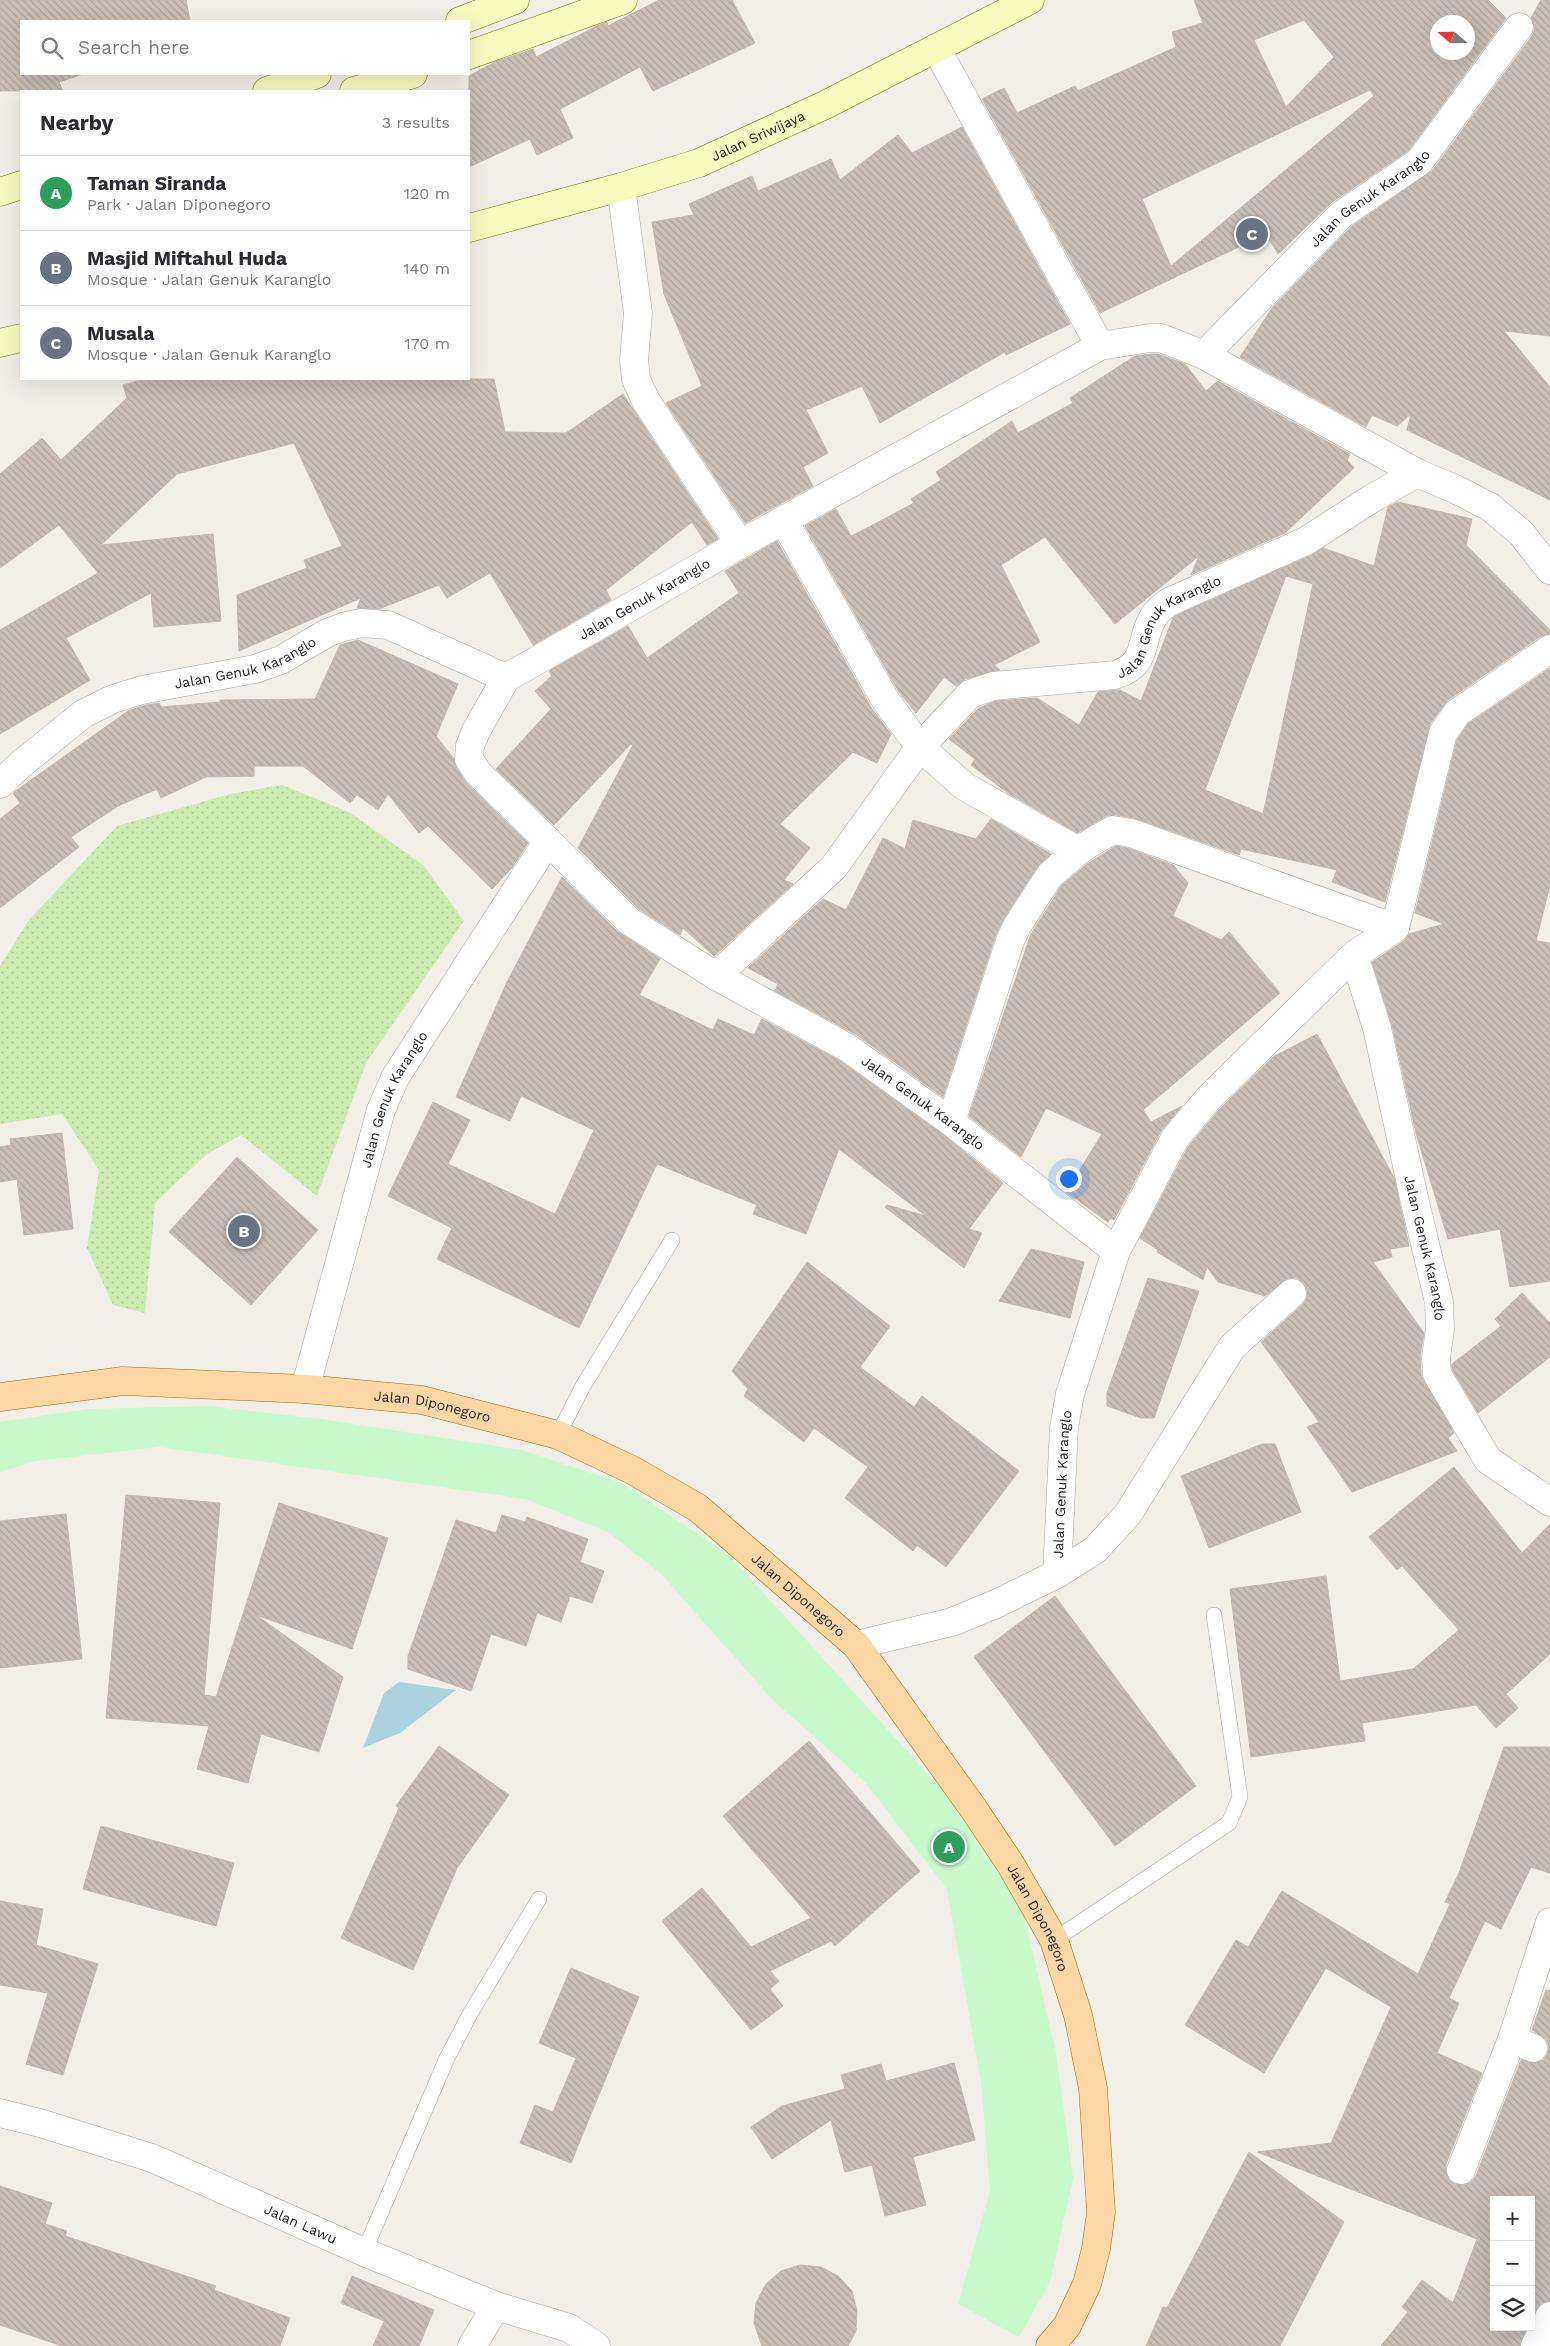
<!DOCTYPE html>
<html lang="en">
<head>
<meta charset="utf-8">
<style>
  body { margin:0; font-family:"Work Sans",sans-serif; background:#f2f2f3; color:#2b2b33 }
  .controls { position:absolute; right:15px; bottom:15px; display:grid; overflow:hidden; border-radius:0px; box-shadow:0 5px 20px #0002 }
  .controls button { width:45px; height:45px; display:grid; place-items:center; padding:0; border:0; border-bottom:1px solid #e1e1e2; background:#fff; color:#2b2b33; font:25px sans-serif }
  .compass { position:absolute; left:1430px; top:15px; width:45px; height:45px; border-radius:50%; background:#fff; box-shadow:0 5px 20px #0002; rotate:290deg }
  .you { position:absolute; left:1068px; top:1178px; width:18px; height:18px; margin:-12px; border:4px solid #fff; border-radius:50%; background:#1a73e8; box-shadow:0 0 0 8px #1a73e833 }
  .badge { display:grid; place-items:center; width:32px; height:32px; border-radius:50%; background:#d40000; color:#fff; font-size:16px; font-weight:700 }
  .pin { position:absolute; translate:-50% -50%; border:2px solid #fff; box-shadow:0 1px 5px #0006 }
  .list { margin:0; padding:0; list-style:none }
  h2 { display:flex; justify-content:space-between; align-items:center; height:65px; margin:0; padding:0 20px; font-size:21px }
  h2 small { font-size:16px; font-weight:400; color:#7c7c81 }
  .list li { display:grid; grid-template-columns:32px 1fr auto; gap:15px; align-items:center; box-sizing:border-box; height:75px; padding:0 20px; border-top:1px solid #e1e1e2 }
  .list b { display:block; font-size:19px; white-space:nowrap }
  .list p { margin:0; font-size:16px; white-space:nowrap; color:#7c7c81 }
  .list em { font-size:16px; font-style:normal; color:#7c7c81 }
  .icon { flex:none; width:28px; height:28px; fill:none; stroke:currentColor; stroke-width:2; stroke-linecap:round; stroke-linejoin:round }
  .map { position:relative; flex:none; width:1550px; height:2346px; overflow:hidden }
  .search { position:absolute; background:#fff; box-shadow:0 5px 20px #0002; left:20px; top:20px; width:450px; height:55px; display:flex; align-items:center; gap:12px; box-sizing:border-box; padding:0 18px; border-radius:0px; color:#7c7c81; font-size:19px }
  .panel { position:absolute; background:#fff; box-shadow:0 5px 20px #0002; left:20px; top:90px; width:450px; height:290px; border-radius:0px }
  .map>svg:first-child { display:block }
  .grass { fill:url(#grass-dots) }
  .park { fill:#c8facc }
  .water { fill:#aad3df }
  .building { fill:url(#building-back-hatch); stroke:#c4b6ab; fill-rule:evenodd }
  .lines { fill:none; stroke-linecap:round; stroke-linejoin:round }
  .service-casing { stroke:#a9a9a9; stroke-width:16 }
  .minor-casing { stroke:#a9a9a9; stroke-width:29 }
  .secondary-casing { stroke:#707d05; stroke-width:29 }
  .primary-casing { stroke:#a06b00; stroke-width:29 }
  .service { stroke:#fff; stroke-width:15 }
  .minor { stroke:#fff; stroke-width:28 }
  .secondary { stroke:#f7fabf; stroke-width:28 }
  .primary { stroke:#fcd6a4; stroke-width:28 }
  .labels { text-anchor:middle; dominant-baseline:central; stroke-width:4; stroke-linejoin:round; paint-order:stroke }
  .street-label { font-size:14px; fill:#222; stroke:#fff }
</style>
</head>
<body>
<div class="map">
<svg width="1550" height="2346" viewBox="0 0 1550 2346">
  <defs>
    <pattern id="grass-dots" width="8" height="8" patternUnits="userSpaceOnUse" patternTransform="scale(1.25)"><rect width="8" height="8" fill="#cdebb0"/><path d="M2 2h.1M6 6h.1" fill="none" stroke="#b0c997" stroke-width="1.8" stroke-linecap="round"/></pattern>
    <pattern id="building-back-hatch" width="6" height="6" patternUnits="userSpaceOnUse" patternTransform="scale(1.25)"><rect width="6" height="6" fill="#c7bfb8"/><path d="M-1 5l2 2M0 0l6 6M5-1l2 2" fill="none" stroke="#aba49e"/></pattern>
  </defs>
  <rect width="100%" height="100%" fill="#f2efe9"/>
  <polygon class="grass" points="282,785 351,813 424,866 464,921 366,1063 317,1196 241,1135 207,1154 155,1203 145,1313 113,1305 87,1248 99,1170 62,1114 0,1124 0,966 28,921 117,826 230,794"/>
  <polygon class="park" points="208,1406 321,1419 521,1450 622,1483 729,1555 955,1804 1023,1911 1056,2053 1073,2178 1050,2282 1019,2337 958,2304 990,2191 981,2082 947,1889 865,1782 773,1700 661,1574 608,1532 525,1499 159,1447 36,1461 0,1472 0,1422 87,1409"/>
  <polygon class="water" points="399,1682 456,1690 400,1733 363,1748 384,1693"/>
  <g class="building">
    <polygon points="0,0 186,0 190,21 21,21 21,74 83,74 59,82 63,91 0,91"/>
    <polygon points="659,0 732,0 755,43 653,91 640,67 560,109 573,138 537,155 530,139 469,167 469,76 495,62 533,49 536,57 599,25 607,22 608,26"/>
    <path d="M1194,0H1488L1506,18L1408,151L1332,202L1278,254L1266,234L1100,313L982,99L1004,88L1017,113L1075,86L1078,91L1176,47L1172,32L1203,23ZM1304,20L1334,57L1286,107L1254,40ZM1438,22H1468V52H1438ZM1370,90L1374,96L1171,266L1142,199Z"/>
    <polygon points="1541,0 1550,0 1550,336 1504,331 1550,387 1550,500 1407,430 1411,414 1397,426 1372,415 1366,427 1240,357 1272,308 1351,227 1432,171 1532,36 1535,28 1531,18"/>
    <polygon points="962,127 1070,324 1006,355 1005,352 880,423 862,386 806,410 828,453 803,467 813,486 745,523 666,403 702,386 664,294 652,222 694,215 689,204 752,176 758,191 831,159 840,180 898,135 912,153"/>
    <polygon points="1151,354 1158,354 1185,364 1206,391 1218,381 1350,454 1347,460 1354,468 1285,533 1191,575 1199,556 1115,624 1045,537 1001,565 1040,642 994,665 1000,670 965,679 956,686 944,677 916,713 899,692 805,526 836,509 851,536 867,528 914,503 911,499 941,480 936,472 1012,421 1018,433 1073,403 1070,398 1135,356"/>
    <polygon points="145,379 494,379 505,432 566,433 623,394 718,539 707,545 692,522 606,590 611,600 533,645 490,573 447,598 439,585 379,609 357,608 361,598 239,651 237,595 307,568 304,560 342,546 294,443 177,474 101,545 213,534 221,621 154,627 151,593 66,638 90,680 0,734 0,630 98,573 59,525 0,568 0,474 42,438 61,460 127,398 123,385"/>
    <path d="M1398,502L1472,519L1466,545L1550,630V634L1541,636L1448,700L1430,724L1385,902L1332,882L1337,870L1241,849L1239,855L1134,818L1116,815L1106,816L1077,833L1008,793L971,765L975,759L949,739L979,708L996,701L1037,698L1079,725L1098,692L1120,690L1141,701L1173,618L1177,615L1312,555L1323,548L1374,566L1388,507ZM1286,576L1313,584L1263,814L1205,790Z"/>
    <polygon points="777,541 872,709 891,734 877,763 853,752 780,824 810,848 784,880 793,884 714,956 683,928 680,935 639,909 578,848 633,745 631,744 554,825 496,769 551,709 535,691 552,676 549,671 628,626 647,658 739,593 725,571"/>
    <polygon points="358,640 458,684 436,736 454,759 456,767 467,784 528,843 512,868 492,889 428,826 419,833 388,794 378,810 357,795 350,803 303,766 254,766 254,776 206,777 161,798 157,789 118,806 71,837 79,847 0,908 0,819 20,803 13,793 17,790 128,711 146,705 159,703 161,707 220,702 220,700 315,699 340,645"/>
    <polygon points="1550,668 1550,885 1536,941 1550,943 1550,1281 1510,1287 1500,1229 1448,1239 1416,1133 1392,1025 1372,962 1404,941 1409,934 1444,924 1415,913 1457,740 1468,724"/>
    <polygon points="991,819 1051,854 1037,867 1004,918 996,934 943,1097 857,1035 775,991 778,984 748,968 823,899 846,910 883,838 905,849 913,820 976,839"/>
    <polygon points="1116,846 1127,848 1173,865 1188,883 1173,916 1221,940 1229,932 1280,993 1143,1110 1151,1122 1182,1106 1161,1131 1114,1220 1110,1218 1108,1222 1066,1192 1102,1134 1046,1108 1021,1157 969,1116 1031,934 1062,885 1087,864"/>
    <polygon points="562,877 618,932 660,959 639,995 713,1030 718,1019 754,1035 762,1019 840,1061 942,1134 1003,1183 969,1229 982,1233 964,1268 885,1207 887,1205 926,1216 839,1149 806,1234 753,1214 757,1205 657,1164 579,1328 437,1259 452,1228 388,1196 433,1102 470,1120 448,1164 555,1214 594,1130 521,1096 510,1121 456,1097 507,982"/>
    <polygon points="1317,1034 1394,1178 1409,1246 1390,1249 1392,1257 1373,1262 1424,1333 1420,1356 1421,1375 1454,1433 1448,1438 1457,1451 1352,1492 1307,1427 1319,1422 1261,1342 1303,1304 1307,1298 1307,1290 1304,1283 1297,1278 1288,1278 1265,1296 1218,1282 1207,1267 1203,1280 1157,1252 1158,1250 1140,1238 1188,1147 1219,1110 1273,1057"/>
    <polygon points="62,1133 73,1229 24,1235 17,1179 0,1182 0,1147 11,1145 10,1139"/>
    <polygon points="237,1157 318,1230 251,1305 169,1232"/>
    <polygon points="1031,1249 1084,1262 1070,1318 999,1301"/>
    <polygon points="807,1262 890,1326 860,1367 914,1407 922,1396 1019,1471 946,1567 917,1545 913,1551 845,1498 868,1467 814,1428 804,1442 744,1396 748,1389 732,1371"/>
    <polygon points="1148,1278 1199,1291 1154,1418 1141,1418 1107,1406 1107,1393"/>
    <polygon points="1522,1293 1550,1323 1550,1357 1478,1413 1452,1369 1452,1364 1501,1326 1495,1319"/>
    <polygon points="1262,1444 1275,1444 1301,1512 1209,1548 1181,1476"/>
    <polygon points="1454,1467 1522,1553 1550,1524 1550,1654 1506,1694 1518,1708 1496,1728 1476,1705 1362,1723 1365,1741 1251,1757 1230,1589 1326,1576 1340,1681 1413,1669 1459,1630 1402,1566 1397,1570 1369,1537"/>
    <polygon points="126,1495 220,1503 204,1695 216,1697 279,1503 388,1538 352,1649 256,1615 343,1677 319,1752 261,1734 248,1783 197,1769 209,1726 106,1718"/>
    <polygon points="66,1514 82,1659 0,1668 0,1521"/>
    <polygon points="502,1515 525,1522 527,1517 588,1539 580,1562 604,1571 592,1603 570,1596 561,1622 537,1613 526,1646 491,1634 471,1691 408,1669 408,1656 456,1520 496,1533"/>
    <polygon points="1055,1596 1196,1786 1115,1846 974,1657"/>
    <polygon points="809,1741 920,1871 835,1946 831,1941 770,1971 779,1981 770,1989 783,2006 751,2030 662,1921 702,1888 751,1947 811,1918 723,1816"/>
    <polygon points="439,1746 509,1795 457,1868 413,1970 341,1938 399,1808 396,1806"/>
    <polygon points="1504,1747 1550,1747 1550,1873 1531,1867 1501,1929 1485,1921 1449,1998 1459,2003 1437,2053 1482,2073 1446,2164 1446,2172 1449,2179 1455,2184 1464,2185 1471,2182 1476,2176 1521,2060 1535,2063 1543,2060 1547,2055 1549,2047 1546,2039 1532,2030 1546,1990 1550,1991 1550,2301 1541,2303 1531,2319 1531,2200 1494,2200 1494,2327 1527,2327 1520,2346 1381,2346 1408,2312 1402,2307 1422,2280 1453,2303 1477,2239 1257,2152 1331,2143 1391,2007 1326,1968 1264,2073 1185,2025 1236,1940 1248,1947 1282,1891 1418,1974 1450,1904 1445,1902 1459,1873"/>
    <polygon points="101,1826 234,1863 216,1926 83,1889"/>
    <polygon points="0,1901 43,1909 36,1945 98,1964 63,2075 26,2064 48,1993 0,1985"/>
    <polygon points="571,1968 639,1997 571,2163 520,2143 535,2105 553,2112 576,2058 539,2043"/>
    <polygon points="954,2063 975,2140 913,2157 926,2205 885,2216 872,2165 845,2172 831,2120 772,2159 751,2127 782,2106 845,2089 841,2075 881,2064 886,2081"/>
    <polygon points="1249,2152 1344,2222 1280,2346 1146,2346 1163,2307 1167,2308"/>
    <polygon points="0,2186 52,2203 45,2224 67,2231 65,2236 216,2286 214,2290 290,2318 280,2346 62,2346 0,2325"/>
    <polygon points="800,2265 821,2267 838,2276 852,2291 857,2311 856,2331 848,2346 762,2346 754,2323 756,2303 766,2284 781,2271"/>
    <polygon points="352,2276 434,2310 419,2346 373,2346 384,2321 341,2303"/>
  </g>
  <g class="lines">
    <defs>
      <g id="service">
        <polyline points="558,1435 583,1386 672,1240"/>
        <polyline points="1054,1940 1229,1823 1240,1797 1214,1615"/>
        <polyline points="364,2252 447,2058 470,2014 539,1899"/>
      </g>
      <g id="minor">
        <polyline points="936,48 1100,346"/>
        <polyline points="621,187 638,313 634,360 636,379 646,401 740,544"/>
        <path id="s1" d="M1204,355L1341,215L1419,162L1519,27"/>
        <polyline points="784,521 886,701 920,747 964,786 1078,851"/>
        <path id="s2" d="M0,784L20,765L83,714L113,699L142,690L255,669L281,660L327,633L343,627L361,623L388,625L506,678"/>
        <path id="s3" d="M548,841L629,921L716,976L848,1048L951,1122L1116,1251"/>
        <path id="s4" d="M1354,955L1377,1028L1414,1198L1439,1302L1440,1329L1436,1358L1437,1374L1488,1460L1550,1502"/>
        <path id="s5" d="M716,976L834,867L920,747L970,694L993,686L1115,675C1150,664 1138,641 1154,616C1158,610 1164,606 1169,602L1306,541L1371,499L1417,473"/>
        <polyline points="951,1122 1010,941 1017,926 1050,875 1078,851 1095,840 1113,830 1131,833 1395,928"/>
        <path id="s6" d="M305,1389L381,1110L396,1076L548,841L478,773L469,759L470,746L476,731L506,678L740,544L1100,346L1150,338H1161L1204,355L1417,473L1455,489L1490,507L1521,533L1550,570"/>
        <path id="s7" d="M1057,1574L1064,1428L1070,1394L1116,1251L1175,1138L1208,1099L1354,955L1395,928L1443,733L1457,713L1550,649"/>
        <polyline points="856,1645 952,1622 998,1603 1057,1574 1095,1550 1128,1514 1232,1347 1292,1293"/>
        <polyline points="1533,2048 1512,2039 1550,1922"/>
        <path id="s8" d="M0,2113L40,2123L152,2158L364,2252L496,2306L569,2328L596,2346"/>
        <polyline points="1461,2170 1512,2039"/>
        <polyline points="472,2346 496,2306"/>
        <polyline points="1535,2346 1550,2316"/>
      </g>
      <g id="secondary">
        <polyline points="460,21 515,0"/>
        <polyline points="469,55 623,0"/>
        <polyline points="267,91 317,74"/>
        <polyline points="354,91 413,74"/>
        <polyline points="0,192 21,185"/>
        <path id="s9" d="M469,228L621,187L699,163L825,105L1030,0"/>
        <polyline points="0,343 21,338"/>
      </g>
      <g id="primary">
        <path id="s10" d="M0,1397L123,1381L305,1389L422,1400L558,1435L632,1470L698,1508L856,1645L973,1808L1011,1865L1054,1940L1078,2015L1093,2088L1101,2212L1096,2249L1087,2284L1067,2326L1050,2346"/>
      </g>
    </defs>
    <use href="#service" class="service-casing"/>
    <use href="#minor" class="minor-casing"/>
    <use href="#secondary" class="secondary-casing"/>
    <use href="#primary" class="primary-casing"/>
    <use href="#service" class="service"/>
    <use href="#minor" class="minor"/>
    <use href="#secondary" class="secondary"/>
    <use href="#primary" class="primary"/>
  </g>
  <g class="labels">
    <g class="street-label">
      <text stroke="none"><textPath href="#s9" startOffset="304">Jalan Sriwijaya</textPath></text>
      <text stroke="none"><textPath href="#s1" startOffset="229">Jalan Genuk Karanglo</textPath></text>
      <text stroke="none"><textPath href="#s6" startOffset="970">Jalan Genuk Karanglo</textPath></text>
      <text stroke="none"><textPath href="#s5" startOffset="605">Jalan Genuk Karanglo</textPath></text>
      <text stroke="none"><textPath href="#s2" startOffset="280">Jalan Genuk Karanglo</textPath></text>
      <text stroke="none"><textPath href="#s6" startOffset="304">Jalan Genuk Karanglo</textPath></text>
      <text stroke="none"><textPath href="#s3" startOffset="460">Jalan Genuk Karanglo</textPath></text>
      <text stroke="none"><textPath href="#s4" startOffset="302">Jalan Genuk Karanglo</textPath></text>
      <text stroke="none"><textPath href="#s10" startOffset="435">Jalan Diponegoro</textPath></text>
      <text stroke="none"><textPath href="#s7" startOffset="90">Jalan Genuk Karanglo</textPath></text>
      <text stroke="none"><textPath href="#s10" startOffset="855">Jalan Diponegoro</textPath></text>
      <text stroke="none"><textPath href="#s10" startOffset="1260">Jalan Diponegoro</textPath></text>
      <text stroke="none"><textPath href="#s8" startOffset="321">Jalan Lawu</textPath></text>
    </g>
  </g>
</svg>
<div class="controls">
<button>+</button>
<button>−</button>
<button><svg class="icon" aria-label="layers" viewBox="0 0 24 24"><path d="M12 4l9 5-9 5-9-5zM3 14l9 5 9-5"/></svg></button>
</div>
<svg class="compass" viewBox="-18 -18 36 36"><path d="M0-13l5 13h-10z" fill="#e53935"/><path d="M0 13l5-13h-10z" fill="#7c7c81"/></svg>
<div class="you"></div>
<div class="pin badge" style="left:949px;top:1847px;background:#2e9e5b">A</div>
<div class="pin badge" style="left:244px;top:1231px;background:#6b7280">B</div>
<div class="pin badge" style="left:1252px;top:234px;background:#6b7280">C</div>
<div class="search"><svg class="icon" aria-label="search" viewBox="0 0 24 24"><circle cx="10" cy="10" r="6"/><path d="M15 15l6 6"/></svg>Search here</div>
<section class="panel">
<h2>Nearby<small>3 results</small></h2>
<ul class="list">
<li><span class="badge" style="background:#2e9e5b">A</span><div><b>Taman Siranda</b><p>Park · Jalan Diponegoro</p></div><em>120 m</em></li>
<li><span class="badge" style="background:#6b7280">B</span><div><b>Masjid Miftahul Huda</b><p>Mosque · Jalan Genuk Karanglo</p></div><em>140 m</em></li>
<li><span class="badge" style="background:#6b7280">C</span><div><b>Musala</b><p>Mosque · Jalan Genuk Karanglo</p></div><em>170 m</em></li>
</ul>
</section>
</div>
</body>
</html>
